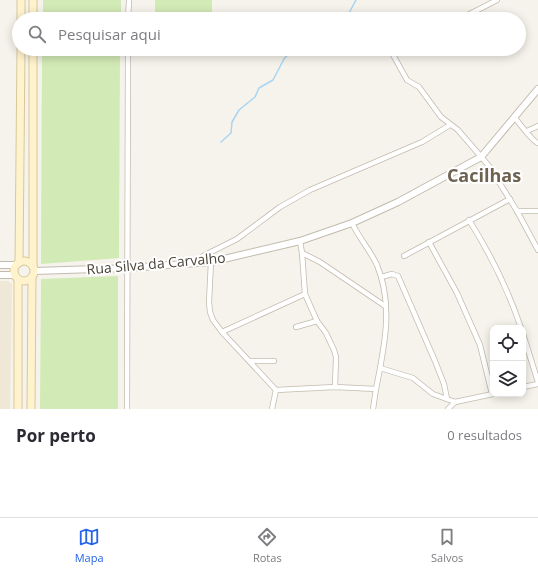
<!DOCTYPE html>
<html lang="pt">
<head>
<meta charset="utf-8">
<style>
  body { margin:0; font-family:"Open Sans",sans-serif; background:#f2f2f3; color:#2b2b33 }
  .controls { position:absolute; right:12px; bottom:12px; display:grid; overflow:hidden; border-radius:8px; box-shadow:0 2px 10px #0003 }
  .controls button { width:36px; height:36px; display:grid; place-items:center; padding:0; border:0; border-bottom:1px solid #e1e1e2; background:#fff; color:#2b2b33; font:20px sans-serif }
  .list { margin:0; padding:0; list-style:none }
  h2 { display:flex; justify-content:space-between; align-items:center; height:52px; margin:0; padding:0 16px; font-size:17px }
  h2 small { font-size:13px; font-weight:400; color:#7c7c81 }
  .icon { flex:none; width:22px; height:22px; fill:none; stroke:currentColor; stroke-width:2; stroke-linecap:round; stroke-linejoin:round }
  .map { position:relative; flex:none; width:538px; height:409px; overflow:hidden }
  .search { position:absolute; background:#fff; box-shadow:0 2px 10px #0003; left:12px; right:12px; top:12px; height:44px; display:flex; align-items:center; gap:10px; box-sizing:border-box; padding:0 14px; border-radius:22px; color:#7c7c81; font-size:15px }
  .sheet { height:108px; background:#fff }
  nav { display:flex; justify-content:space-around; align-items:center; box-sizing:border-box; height:56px; border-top:1px solid #e1e1e2; background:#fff; font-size:11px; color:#7c7c81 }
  nav a { display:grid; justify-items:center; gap:2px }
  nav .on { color:#2563eb }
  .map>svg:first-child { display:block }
  .education { fill:#efe8d6 }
  .green { fill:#d2eab5 }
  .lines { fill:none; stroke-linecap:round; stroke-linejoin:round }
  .stream { stroke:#a9d4f2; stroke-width:1.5 }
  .minor-casing { stroke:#c2bbae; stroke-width:6 }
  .tertiary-casing { stroke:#c2bbae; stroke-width:8 }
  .secondary-casing { stroke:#d6c79b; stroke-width:9 }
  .minor { stroke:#fff; stroke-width:4.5 }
  .tertiary { stroke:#fff; stroke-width:6 }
  .secondary { stroke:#fff3cd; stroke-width:7 }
  .labels { text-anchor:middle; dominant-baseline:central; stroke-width:4; stroke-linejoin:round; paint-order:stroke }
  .street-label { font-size:14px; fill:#4b4439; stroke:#fff }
  .district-label { font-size:18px; font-weight:bold; fill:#6e6250; stroke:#fff }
</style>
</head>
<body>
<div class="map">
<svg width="538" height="409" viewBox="0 0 538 409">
  <rect width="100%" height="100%" fill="#f6f3ec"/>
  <polygon class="education" points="0,281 8,281 12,284 10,409 0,409"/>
  <g class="green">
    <rect x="43" y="0" width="78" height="19"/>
    <rect x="155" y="0" width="57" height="19"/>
    <polygon points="42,49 120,49 119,258 41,264"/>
    <polygon points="118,276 118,409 40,409 41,279"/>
  </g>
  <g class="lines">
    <g class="stream">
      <polyline points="342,19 349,13 356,0"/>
      <polyline points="221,142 231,133 232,122 239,110 255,97 259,88 273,80 284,59 293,49"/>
    </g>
    <defs>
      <g id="minor">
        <polyline points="128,19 129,0"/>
        <polyline points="460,19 497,0"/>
        <polyline points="392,49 392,53 407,80 419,87 441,117 458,130 489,166 517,211 538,250"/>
        <path d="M515,118C520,124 533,142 538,143"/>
        <polyline points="527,131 538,126"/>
        <polyline points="517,211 538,211"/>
        <path d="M469,220C491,255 508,289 521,328"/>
        <polyline points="300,241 302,253 305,294 317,321 326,333 334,350 336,357 335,387"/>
        <polyline points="429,242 457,293 480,345 492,394"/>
        <polyline points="302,253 320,262 385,306"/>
        <polyline points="404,256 510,199"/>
        <polyline points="203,262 203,256 237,239 280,207 310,190 422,142 450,125"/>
        <path d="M211,262L209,302L210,312L213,320L222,332L276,390L335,387L376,389C384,348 394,306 377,265C370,250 359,238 352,223"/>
        <polyline points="381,277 392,274 398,276 435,361 444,384 447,399"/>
        <polyline points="296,327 317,321"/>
        <polyline points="222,332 305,294"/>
        <polyline points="523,334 538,382"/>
        <polyline points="250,361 274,361"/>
        <polyline points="380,368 413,378 433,394 455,402 493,394"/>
        <polyline points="523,387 538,384"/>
        <polyline points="127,409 128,49"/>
        <polyline points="272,409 276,390"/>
        <polyline points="373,409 376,389"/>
        <polyline points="448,409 455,402"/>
      </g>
      <g id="tertiary">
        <polyline points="0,265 16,265"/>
        <polyline points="34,271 128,268 211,262 300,241 352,223 398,202 481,157 538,89"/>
        <polyline points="0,275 15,275"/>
      </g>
      <g id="secondary">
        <polyline points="21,0 21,19"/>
        <polyline points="33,19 33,0"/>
        <circle cx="24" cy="271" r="10"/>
        <polyline points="19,263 21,49"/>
        <polyline points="33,266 33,49"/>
        <polyline points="18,409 18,280"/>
        <polyline points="31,409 32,277"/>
      </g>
    </defs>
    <use href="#minor" class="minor-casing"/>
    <use href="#tertiary" class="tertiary-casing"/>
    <use href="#secondary" class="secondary-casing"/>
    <use href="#minor" class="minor"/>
    <use href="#tertiary" class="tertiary"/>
    <use href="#secondary" class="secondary"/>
  </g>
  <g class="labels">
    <g class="street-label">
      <text transform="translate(156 263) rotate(-5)">Rua Silva da Carvalho</text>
    </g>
    <g class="district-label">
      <text x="484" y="175">Cacilhas</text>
    </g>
  </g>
</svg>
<div class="controls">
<button><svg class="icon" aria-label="locate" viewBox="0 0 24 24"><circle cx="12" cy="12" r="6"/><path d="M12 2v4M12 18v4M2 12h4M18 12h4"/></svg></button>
<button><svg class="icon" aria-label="layers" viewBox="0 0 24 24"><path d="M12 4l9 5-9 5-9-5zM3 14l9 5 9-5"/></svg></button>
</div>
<div class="search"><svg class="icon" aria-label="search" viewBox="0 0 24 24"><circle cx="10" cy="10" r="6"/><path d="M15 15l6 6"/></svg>Pesquisar aqui</div>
</div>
<section class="sheet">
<h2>Por perto<small>0 resultados</small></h2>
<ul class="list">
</ul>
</section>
<nav>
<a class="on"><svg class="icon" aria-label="map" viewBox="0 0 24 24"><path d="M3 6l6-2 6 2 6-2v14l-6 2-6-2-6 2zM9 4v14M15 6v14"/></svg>Mapa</a>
<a><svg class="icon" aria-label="directions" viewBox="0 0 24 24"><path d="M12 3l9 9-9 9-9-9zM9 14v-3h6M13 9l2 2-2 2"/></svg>Rotas</a>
<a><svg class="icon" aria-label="saved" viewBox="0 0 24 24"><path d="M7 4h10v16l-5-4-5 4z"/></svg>Salvos</a>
</nav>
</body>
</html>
